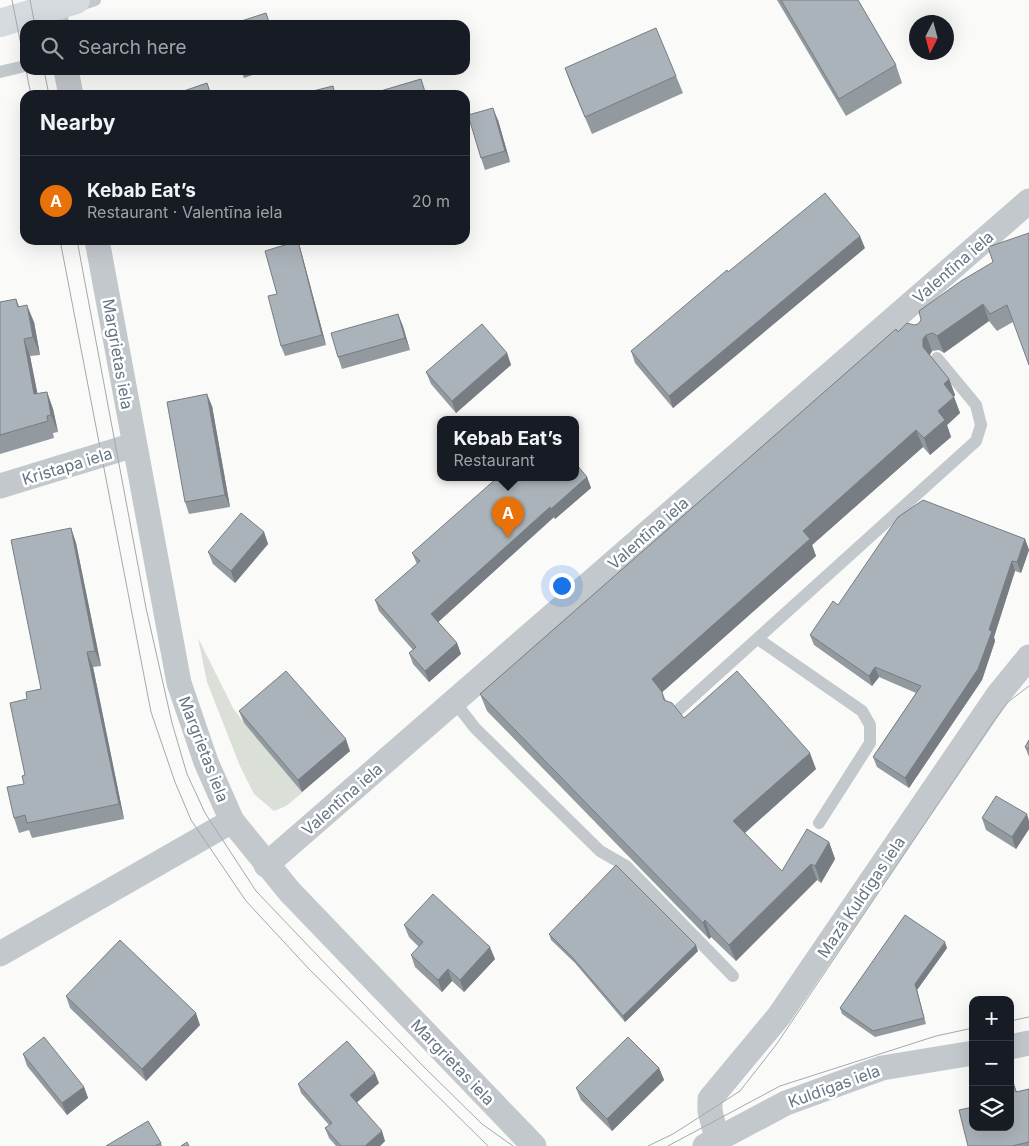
<!DOCTYPE html>
<html lang="en">
<head>
<meta charset="utf-8">
<style>
  body { margin:0; font-family:Inter,sans-serif; background:#20242c; color:#f1f3f6 }
  .controls { position:absolute; right:15px; bottom:15px; display:grid; overflow:hidden; border-radius:10px; box-shadow:0 5px 20px #0002 }
  .controls button { width:45px; height:45px; display:grid; place-items:center; padding:0; border:0; border-bottom:1px solid #363941; background:#171b24; color:#f1f3f6; font:25px sans-serif }
  .compass { position:absolute; left:909px; top:15px; width:45px; height:45px; border-radius:50%; background:#171b24; box-shadow:0 5px 20px #0002; rotate:186deg }
  .you { position:absolute; left:561px; top:585px; width:18px; height:18px; margin:-12px; border:4px solid #fff; border-radius:50%; background:#1a73e8; box-shadow:0 0 0 8px #1a73e833 }
  .badge { display:grid; place-items:center; width:32px; height:32px; border-radius:50%; background:#b45309; color:#fff; font-size:16px; font-weight:700 }
  .pin { position:absolute; translate:-50% -41px; filter:drop-shadow(0 1px 2px #0008) }
  .pin::after { content:''; position:absolute; top:26px; width:18px; height:15px; background:inherit; clip-path:polygon(0 0,100% 0,50% 100%) }
  .popup { position:absolute; left:437px; top:416px; width:142px; height:65px; box-sizing:border-box; display:grid; place-content:center; border-radius:10px; background:#171b24; filter:drop-shadow(0 1px 4px #0005); font-size:16px; white-space:nowrap; color:#9ea1a6 }
  .popup b { font-size:19px; color:#f1f3f6 }
  .popup::after { content:''; position:absolute; left:50%; top:100%; margin-left:-10px; border:10px solid transparent; border-top-color:#171b24 }
  .list { margin:0; padding:0; list-style:none }
  h2 { display:flex; justify-content:space-between; align-items:center; height:65px; margin:0; padding:0 20px; font-size:21px }
  h2 small { font-size:16px; font-weight:400; color:#9ea1a6 }
  .list li { display:grid; grid-template-columns:32px 1fr auto; gap:15px; align-items:center; box-sizing:border-box; height:90px; padding:0 20px; border-top:1px solid #363941 }
  .list b { display:block; font-size:19px; white-space:nowrap }
  .list p { margin:0; font-size:16px; white-space:nowrap; color:#9ea1a6 }
  .list em { font-size:16px; font-style:normal; color:#9ea1a6 }
  .icon { flex:none; width:28px; height:28px; fill:none; stroke:currentColor; stroke-width:2; stroke-linecap:round; stroke-linejoin:round }
  .map { position:relative; flex:none; width:1029px; height:1146px; overflow:hidden }
  .search { position:absolute; background:#171b24; box-shadow:0 5px 20px #0002; left:20px; top:20px; width:450px; height:55px; display:flex; align-items:center; gap:12px; box-sizing:border-box; padding:0 18px; border-radius:15px; color:#9ea1a6; font-size:19px }
  .panel { position:absolute; background:#171b24; box-shadow:0 5px 20px #0002; left:20px; top:90px; width:450px; height:155px; border-radius:15px }
  .map>svg:first-child { display:block }
  .green { fill:#dadfd7 }
  .lines { fill:none; stroke-linecap:round; stroke-linejoin:round }
  .lane { stroke:#c3c8cc; stroke-width:12 }
  .street { stroke:#c3c8cc; stroke-width:25 }
  .primary { stroke:#d6dbdf; stroke-width:28 }
  .tram { stroke:#a2aab0; stroke-width:1 }
  .wall { fill:#929a9f }
  .shaded-wall { fill:#777d82 }
  .building { fill:#aab3b9; stroke:#777d82 }
  .labels { text-anchor:middle; dominant-baseline:central; stroke-width:5; stroke-linejoin:round; paint-order:stroke }
  .street-label { font-size:16px; fill:#657683; stroke:#fff }
</style>
</head>
<body>
<div class="map">
<svg width="1029" height="1146" viewBox="0 0 1029 1146">
  <rect width="100%" height="100%" fill="#fafaf8"/>
  <polygon class="green" points="198,638 233,708 244,723 303,792 286,806 274,811 254,794 240,766 207,682"/>
  <g class="lines">
    <g class="lane">
      <polyline points="74,7 95,0"/>
      <polyline points="0,72 25,66"/>
      <polyline points="758,639 862,711 870,725 870,743 819,823"/>
      <polyline points="454,701 475,728 600,851 626,866 733,976"/>
      <polyline points="676,712 976,441 981,425 976,405 937,358"/>
    </g>
    <g class="street">
      <polyline points="52,0 57,25"/>
      <polyline points="66,70 71,95"/>
      <polyline points="97,240 179,683 206,762 232,821 290,892 534,1146"/>
      <polyline points="0,486 134,445"/>
      <polyline points="266,865 1029,201"/>
      <polyline points="0,954 232,821"/>
      <polyline points="1010,1047 1029,1043"/>
      <polyline points="717,1139 710,1111 710,1099 779,1016 998,695 1029,657"/>
      <polyline points="705,1146 786,1103 882,1068 973,1053"/>
    </g>
    <polyline class="primary" points="0,23 76,0"/>
    <g class="tram">
      <polyline points="12,0 25,65"/>
      <polyline points="30,0 35,25"/>
      <polyline points="26,70 31,95"/>
      <polyline points="44,70 49,95"/>
      <polyline points="60,240 151,712 175,782 191,820 246,901 309,969 488,1146"/>
      <polyline points="77,240 146,608 172,723 187,774 205,813 256,891 422,1065 482,1124 513,1146"/>
      <polyline points="1010,1021 1029,1017"/>
      <polyline points="648,1146 673,1134 740,1091 776,1045 993,722 1008,702 1029,686"/>
      <polyline points="668,1146 780,1086 936,1036 973,1028"/>
    </g>
  </g>
  <g class="wall">
    <polygon points="777,0 858,0 896,65 902,83 846,116"/>
    <polygon points="565,68 676,76 683,93 592,134 571,85"/>
    <polygon points="241,70 267,70 244,78"/>
    <polygon points="498,120 510,162 485,170 481,158"/>
    <polygon points="1029,233 1013,322 997,331 989,321 944,353 939,350 932,351 930,355 949,379 955,395 954,397 960,413 947,425 951,437 930,455 923,447 812,545 816,556 662,692 666,701 684,718 816,769 745,833 782,871 829,842 835,859 821,883 817,880 736,961 711,937 709,939 487,711 480,694 898,332 918,324"/>
    <polygon points="298,241 301,251 326,345 285,356 281,346 277,294"/>
    <polygon points="865,248 673,408 635,363 631,351"/>
    <polygon points="16,299 19,306 34,322 40,355 30,356 37,394 47,392 53,409 58,432 53,433 54,438 0,454 0,302"/>
    <polygon points="398,314 410,350 342,369 338,357"/>
    <polygon points="507,353 511,365 456,413 431,384 426,372"/>
    <polygon points="212,406 230,507 189,514 185,502"/>
    <polygon points="587,477 591,488 555,519 554,517 438,622 457,643 461,654 429,682 413,664 409,653 413,650 379,611 375,600 417,564 412,553"/>
    <polygon points="71,528 76,543 101,666 93,667 124,819 32,838 29,830 19,833 14,818 24,784 25,775 41,689"/>
    <polygon points="264,532 268,544 235,583 213,564 208,552"/>
    <polygon points="1025,539 1029,550 1021,573 1015,571 994,637 995,641 982,680 909,788 877,767 873,757 916,693 879,677 872,686 814,645 810,635 838,605"/>
    <polygon points="239,711 350,751 302,792 244,723"/>
    <polygon points="1029,740 1029,757 1025,747"/>
    <polygon points="982,818 1029,821 1029,829 1016,849 986,830"/>
    <polygon points="404,925 495,959 464,992 452,981 442,992 415,967 411,955 419,947 409,937"/>
    <polygon points="549,934 698,951 625,1022 575,963 551,940"/>
    <polygon points="947,948 917,990 926,1024 875,1037 842,1014 840,1008"/>
    <polygon points="66,996 200,1025 146,1081 70,1008"/>
    <polygon points="23,1054 84,1087 88,1098 67,1115 27,1066"/>
    <polygon points="659,1068 664,1080 612,1131 581,1100 576,1088"/>
    <polygon points="1013,1082 1017,1092 1029,1089 1029,1146 968,1146 973,1127"/>
    <polygon points="379,1083 357,1102 385,1141 380,1146 336,1146 329,1138 325,1128 329,1125 301,1093 298,1084"/>
    <polygon points="161,1143 162,1146 106,1146"/>
  </g>
  <g class="shaded-wall">
    <polygon points="493,108 498,120 510,162 505,151"/>
    <polygon points="860,236 865,248 673,408 669,396"/>
    <polygon points="298,241 301,251 326,345 322,335"/>
    <polygon points="983,304 989,321 944,353 937,336"/>
    <polygon points="27,305 34,322 40,355 33,337"/>
    <polygon points="398,314 403,326 410,350 405,338"/>
    <polygon points="926,335 932,351 929,356 923,347 923,339"/>
    <polygon points="24,339 30,356 41,411 34,394"/>
    <polygon points="507,353 511,365 456,413 452,401"/>
    <polygon points="949,379 955,395 953,397 954,397 960,413 947,425 951,437 930,455 924,438 944,384"/>
    <polygon points="47,392 53,409 58,432 51,415"/>
    <polygon points="207,394 212,406 230,507 225,495"/>
    <polygon points="916,430 923,447 812,545 816,556 658,696 652,679 803,531"/>
    <polygon points="587,477 591,488 555,519 551,509"/>
    <polygon points="550,507 554,517 435,625 431,614"/>
    <polygon points="71,528 76,543 101,666 95,651"/>
    <polygon points="264,532 268,544 235,583 231,571"/>
    <polygon points="1025,539 1029,550 1021,573 1017,562"/>
    <polygon points="1012,561 1015,571 994,637 995,641 982,680 909,788 905,778 989,630"/>
    <polygon points="457,643 461,654 429,682 425,671"/>
    <polygon points="87,652 93,667 124,819 119,804"/>
    <polygon points="875,667 879,677 872,686 869,676"/>
    <polygon points="346,739 350,751 302,792 298,780"/>
    <polygon points="810,753 816,769 739,838 733,821"/>
    <polygon points="1027,814 1029,821 1029,829 1016,849 1012,837"/>
    <polygon points="829,842 835,859 821,883 815,866"/>
    <polygon points="811,864 817,880 736,961 729,945"/>
    <polygon points="705,920 711,937 709,939 703,923"/>
    <polygon points="945,942 947,948 917,990 926,1024 915,984"/>
    <polygon points="696,945 698,951 625,1022 623,1016"/>
    <polygon points="490,947 495,959 464,992 460,980"/>
    <polygon points="448,969 452,981 442,992 438,980"/>
    <polygon points="196,1013 200,1025 146,1081 142,1069"/>
    <polygon points="659,1068 664,1080 612,1131 607,1119"/>
    <polygon points="375,1073 379,1083 354,1105 350,1095"/>
    <polygon points="84,1087 88,1098 67,1115 62,1103"/>
    <polygon points="382,1131 385,1141 380,1146 365,1146"/>
  </g>
  <g class="building">
    <polygon points="781,0 858,0 896,65 839,99"/>
    <polygon points="266,13 270,25 229,25"/>
    <polygon points="656,28 676,76 585,117 565,68"/>
    <polygon points="421,79 426,95 367,95"/>
    <polygon points="207,83 211,95 172,95"/>
    <polygon points="333,86 335,95 297,95"/>
    <polygon points="493,108 505,151 481,158 468,115"/>
    <polygon points="825,193 860,236 669,396 631,351 727,270 728,272"/>
    <polygon points="1029,233 1029,365 1007,305 990,314 983,304 937,336 933,333 926,335 923,339 923,347 949,379 944,384 954,397 938,411 945,420 924,438 916,430 803,531 810,539 652,679 662,692 664,700 672,703 684,718 737,671 810,753 733,821 782,871 807,829 829,842 815,866 811,864 729,945 705,920 703,923 480,694 896,329 898,332 907,323 914,325 918,324 921,320 919,311 961,281 993,262 988,247"/>
    <polygon points="298,241 322,335 281,346 268,296 277,294 265,251"/>
    <polygon points="16,299 18,307 27,305 33,337 24,339 34,394 47,392 51,415 47,416 48,421 0,435 0,302"/>
    <polygon points="398,314 405,338 338,357 331,333"/>
    <polygon points="482,324 507,353 452,401 426,372"/>
    <polygon points="207,394 225,495 185,502 167,402"/>
    <polygon points="576,464 587,477 551,509 550,507 431,614 457,643 425,671 409,653 416,647 375,600 420,561 412,553 498,477 576,477"/>
    <polygon points="923,500 1025,539 1017,562 1012,561 989,630 992,631 978,669 905,778 873,757 921,686 875,667 869,676 810,635 833,601 838,605 898,517"/>
    <polygon points="241,513 264,532 231,571 208,552"/>
    <polygon points="71,528 95,651 87,652 119,804 27,823 25,815 14,818 7,787 24,784 22,776 25,775 10,703 27,699 26,692 41,689 11,540"/>
    <polygon points="286,671 346,739 298,780 239,711"/>
    <polygon points="1029,740 1029,749 1025,747"/>
    <polygon points="996,796 1027,814 1012,837 982,818"/>
    <polygon points="616,865 696,945 623,1016 572,957 549,934"/>
    <polygon points="433,894 490,947 460,980 448,969 438,980 411,955 423,942 404,925"/>
    <polygon points="905,915 945,942 915,984 924,1018 873,1031 840,1008"/>
    <polygon points="120,940 196,1013 142,1069 66,996"/>
    <polygon points="44,1037 84,1087 62,1103 23,1054"/>
    <polygon points="628,1037 659,1068 607,1119 576,1088"/>
    <polygon points="347,1041 375,1073 350,1095 382,1131 365,1146 341,1146 325,1128 332,1123 298,1084"/>
    <polygon points="1010,1082 1013,1082 1016,1092 1029,1089 1029,1142 1012,1146 968,1146 959,1110 973,1107 973,1127 1010,1127"/>
    <polygon points="148,1121 161,1143 155,1146 106,1146"/>
    <polygon points="187,1142 189,1146 181,1146"/>
  </g>
  <g class="labels">
    <g class="street-label">
      <text transform="translate(953 267) rotate(-41)">Valentīna iela</text>
      <text transform="translate(118 354) rotate(80)">Margrietas iela</text>
      <text transform="translate(67 466) rotate(-17)">Kristapa iela</text>
      <text transform="translate(648 533) rotate(-41)">Valentīna iela</text>
      <text transform="translate(204 749) rotate(69)">Margrietas iela</text>
      <text transform="translate(342 799) rotate(-41)">Valentīna iela</text>
      <text transform="translate(861 897) rotate(-56)">Mazā Kuldīgas iela</text>
      <text transform="translate(453 1062) rotate(46)">Margrietas iela</text>
      <text transform="translate(834 1086) rotate(-20)">Kuldīgas iela</text>
    </g>
  </g>
</svg>
<div class="controls">
<button>+</button>
<button>−</button>
<button><svg class="icon" aria-label="layers" viewBox="0 0 24 24"><path d="M12 4l9 5-9 5-9-5zM3 14l9 5 9-5"/></svg></button>
</div>
<svg class="compass" viewBox="-18 -18 36 36"><path d="M0-13l5 13h-10z" fill="#e53935"/><path d="M0 13l5-13h-10z" fill="#9ea1a6"/></svg>
<div class="you"></div>
<div class="pin badge" style="left:508px;top:538px;background:#e8710a">A</div>
<div class="popup"><b>Kebab Eat’s</b>Restaurant</div>
<div class="search"><svg class="icon" aria-label="search" viewBox="0 0 24 24"><circle cx="10" cy="10" r="6"/><path d="M15 15l6 6"/></svg>Search here</div>
<section class="panel">
<h2>Nearby<small></small></h2>
<ul class="list">
<li><span class="badge" style="background:#e8710a">A</span><div><b>Kebab Eat’s</b><p>Restaurant · Valentīna iela</p></div><em>20 m</em></li>
</ul>
</section>
</div>
</body>
</html>
